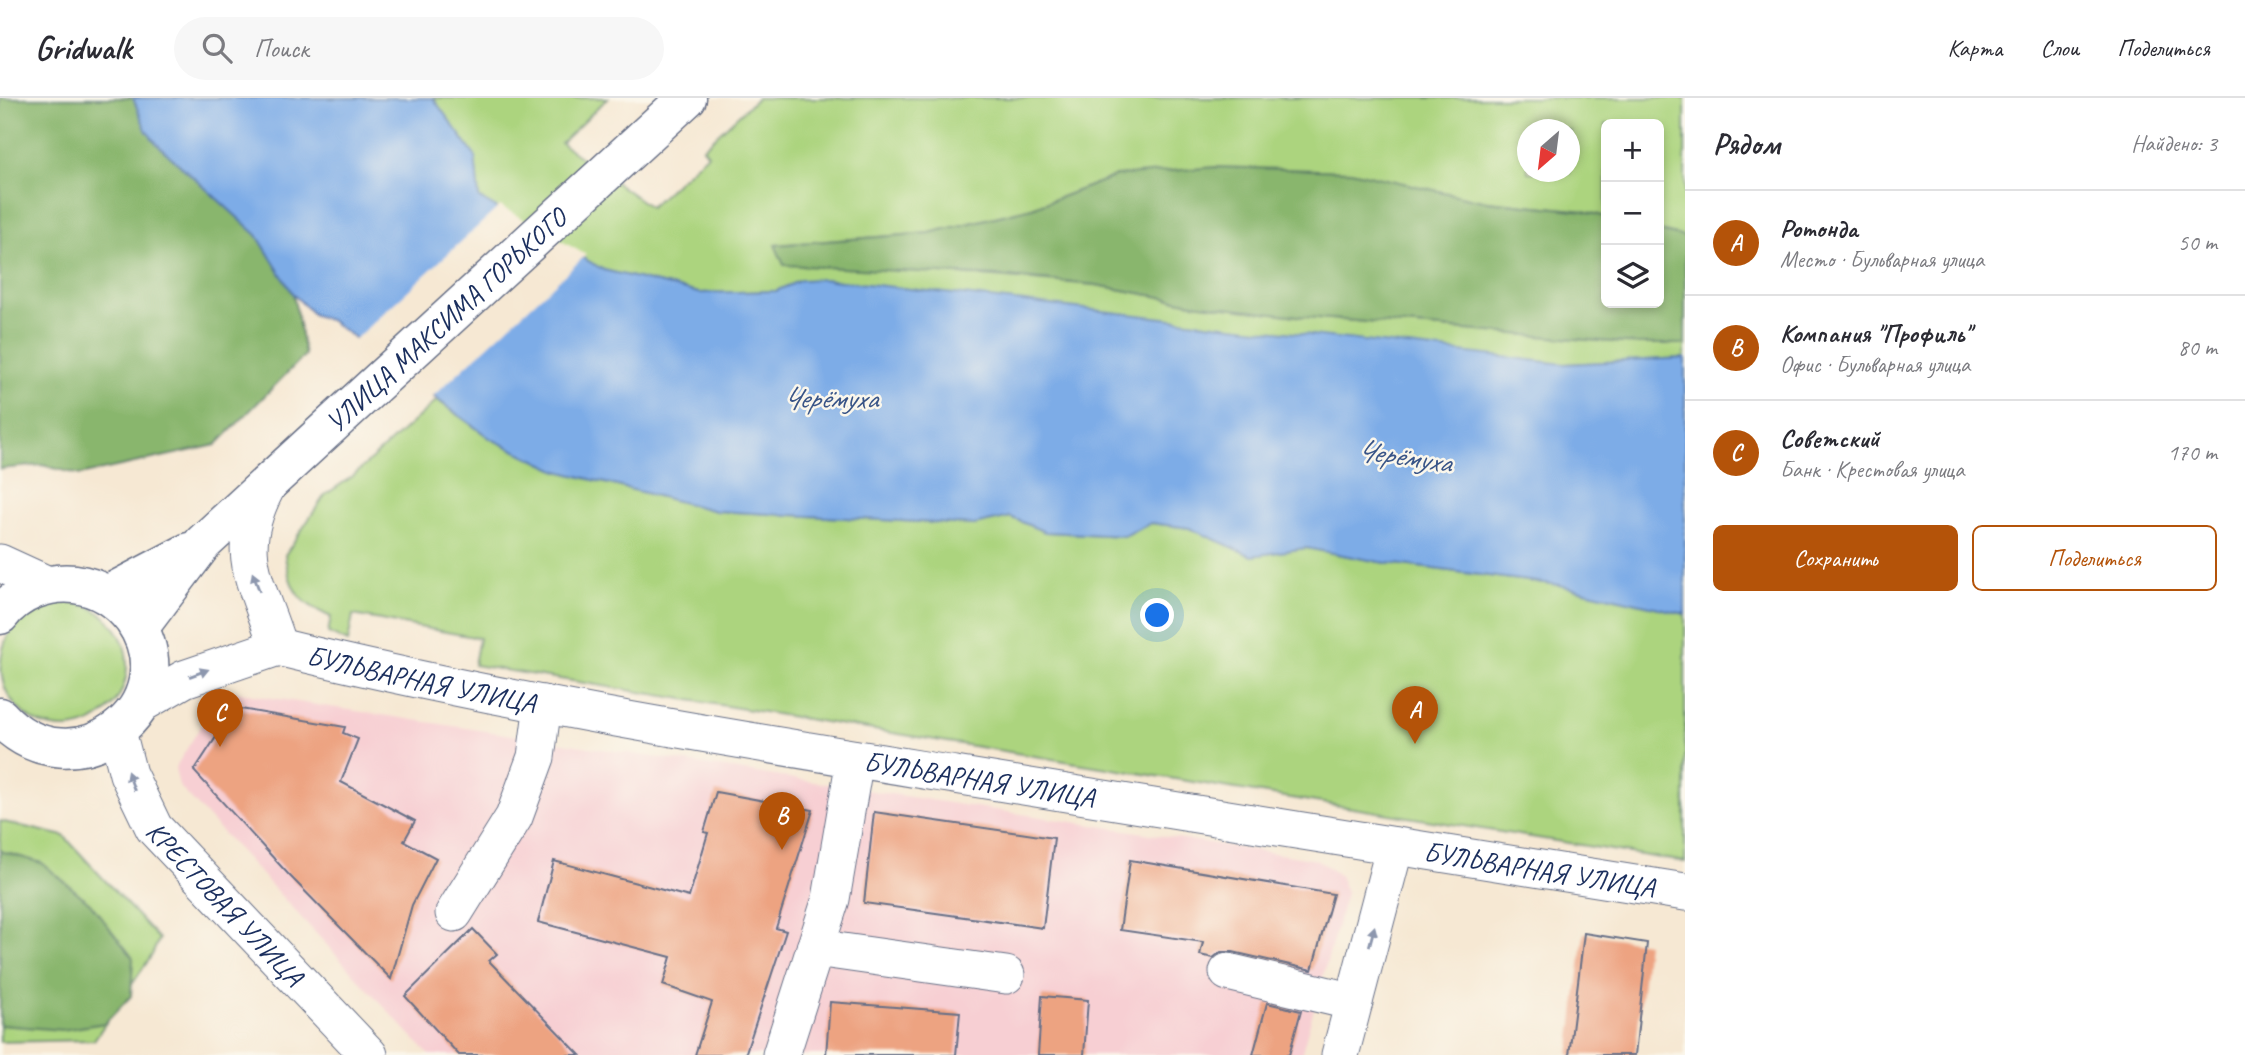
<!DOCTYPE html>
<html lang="ru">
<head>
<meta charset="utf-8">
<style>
  body { margin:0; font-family:Caveat,sans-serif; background:#f7f7f7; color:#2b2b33 }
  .controls { position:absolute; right:21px; top:21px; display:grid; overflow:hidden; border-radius:10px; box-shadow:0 4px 10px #0003 }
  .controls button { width:63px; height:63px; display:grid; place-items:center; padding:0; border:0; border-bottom:2px solid #e1e1e2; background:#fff; color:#2b2b33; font:35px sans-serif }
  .compass { position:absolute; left:1517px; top:21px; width:63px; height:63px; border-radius:50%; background:#fff; box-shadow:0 4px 10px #0003; rotate:208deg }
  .you { position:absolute; left:1158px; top:518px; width:24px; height:24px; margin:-18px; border:5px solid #fff; border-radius:50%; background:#1a73e8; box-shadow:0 0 0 10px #1a73e833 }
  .badge { display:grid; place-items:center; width:46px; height:46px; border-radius:50%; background:#b45309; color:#fff; font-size:23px; font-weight:700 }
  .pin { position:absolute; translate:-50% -58px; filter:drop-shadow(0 2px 4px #0008) }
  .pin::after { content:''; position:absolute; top:37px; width:24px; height:21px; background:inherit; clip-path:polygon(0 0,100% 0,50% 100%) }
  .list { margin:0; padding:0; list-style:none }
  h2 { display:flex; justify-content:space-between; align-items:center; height:91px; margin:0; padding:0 28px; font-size:30px }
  h2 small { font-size:23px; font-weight:400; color:#7c7c81 }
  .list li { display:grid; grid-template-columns:46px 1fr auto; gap:21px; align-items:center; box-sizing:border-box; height:105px; padding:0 28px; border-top:2px solid #e1e1e2 }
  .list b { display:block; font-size:26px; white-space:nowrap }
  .list p { margin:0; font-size:23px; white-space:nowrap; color:#7c7c81 }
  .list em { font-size:23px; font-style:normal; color:#7c7c81 }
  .actions { display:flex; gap:14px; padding:21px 28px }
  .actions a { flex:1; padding:16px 0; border:2px solid #b45309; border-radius:10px; text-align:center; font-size:24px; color:#b45309 }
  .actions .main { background:#b45309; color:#fff }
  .icon { flex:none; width:38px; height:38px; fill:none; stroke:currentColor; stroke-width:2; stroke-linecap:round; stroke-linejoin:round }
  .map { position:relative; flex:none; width:1685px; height:957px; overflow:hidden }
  header { display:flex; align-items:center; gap:42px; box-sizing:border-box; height:98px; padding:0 35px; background:#fff; border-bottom:2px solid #e1e1e2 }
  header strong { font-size:33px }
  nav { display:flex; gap:38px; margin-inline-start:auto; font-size:24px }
  .search { width:490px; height:63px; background:#f7f7f7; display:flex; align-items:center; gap:18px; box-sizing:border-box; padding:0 24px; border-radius:38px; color:#7c7c81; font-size:26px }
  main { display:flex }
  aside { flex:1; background:#fff }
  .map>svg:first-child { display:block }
  .built { fill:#f7cfd3 }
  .green { fill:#acd47e; stroke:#64826e; stroke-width:2; fill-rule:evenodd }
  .forest { fill:#89b66d; stroke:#527266; stroke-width:2 }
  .water { fill:#7dace7; stroke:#4c6ea2; stroke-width:2 }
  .pier { fill:#f6e8d3 }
  .building { fill:#eda381 }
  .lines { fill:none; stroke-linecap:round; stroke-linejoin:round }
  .minor-casing { stroke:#687087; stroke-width:39 }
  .major-casing { stroke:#687087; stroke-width:41 }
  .minor { stroke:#fff; stroke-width:37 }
  .major { stroke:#fff; stroke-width:38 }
  .oneway { fill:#8d97ae }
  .labels { text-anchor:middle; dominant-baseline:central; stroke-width:5; stroke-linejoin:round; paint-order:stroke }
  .street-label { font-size:28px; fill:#1b2f5e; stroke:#fbf7ec }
  .water-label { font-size:30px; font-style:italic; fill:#385487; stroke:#fbf7ec }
</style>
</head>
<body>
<header>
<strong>Gridwalk</strong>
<div class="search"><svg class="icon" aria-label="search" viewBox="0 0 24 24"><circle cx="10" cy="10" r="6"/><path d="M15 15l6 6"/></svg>Поиск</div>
<nav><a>Карта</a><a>Слои</a><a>Поделиться</a></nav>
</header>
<main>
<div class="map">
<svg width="1685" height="957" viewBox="0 0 1685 957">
  <rect width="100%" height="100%" fill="#fbf7ec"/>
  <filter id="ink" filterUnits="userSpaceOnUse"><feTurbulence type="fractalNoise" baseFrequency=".0143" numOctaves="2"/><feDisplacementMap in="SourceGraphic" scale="14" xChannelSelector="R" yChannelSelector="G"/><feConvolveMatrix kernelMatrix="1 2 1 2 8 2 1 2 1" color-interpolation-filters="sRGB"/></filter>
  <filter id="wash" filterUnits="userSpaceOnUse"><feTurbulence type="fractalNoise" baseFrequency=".00686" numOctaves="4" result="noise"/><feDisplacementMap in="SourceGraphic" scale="28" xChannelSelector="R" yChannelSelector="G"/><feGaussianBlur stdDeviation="1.57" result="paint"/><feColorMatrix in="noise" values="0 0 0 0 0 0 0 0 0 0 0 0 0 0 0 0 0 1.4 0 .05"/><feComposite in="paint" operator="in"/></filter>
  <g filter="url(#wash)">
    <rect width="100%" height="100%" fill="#f6e8d3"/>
    <polygon class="built" points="234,594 1318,762 1340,778 1346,795 1301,957 429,957 179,688 175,670 215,605"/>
    <g class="green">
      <path d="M433,0H608L561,45L650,109L708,56L703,50L757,0H1685V139L1659,133V26H1606V119L1585,113L1478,102L1116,78L1032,110L929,135L775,147L904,172L1096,187L1193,205L1305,219L1637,246H1685V260L1564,266L801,182L776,193L699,195L604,172L479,100L475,58ZM1528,32H1570V74H1528Z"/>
      <path d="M437,302L491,341L558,373L716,413L974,427L1010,419L1045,434L1124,438L1151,425L1189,430L1252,458L1306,450L1379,464L1559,487L1685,516V764L474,567L479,540L353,517L348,544L328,535L331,519C298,504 290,493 285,457L325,397L353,378Z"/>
      <circle cx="64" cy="567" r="63"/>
      <polygon points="0,723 64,738 159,841 152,857 94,942 0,944"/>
    </g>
    <g class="forest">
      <polygon points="0,0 133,0 147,33 159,48 257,137 293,196 305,257 216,347 80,377 42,367 0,371"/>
      <polygon points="1215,69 1351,73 1478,102 1585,113 1606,119 1606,205 1659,205 1659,133 1685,139 1685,246 1637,246 1305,219 1193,205 1096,187 996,178 784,167 775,147 929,135 1032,110 1116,78"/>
      <polygon points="0,753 42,765 90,805 133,860 131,898 105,925 62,932 0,927"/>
    </g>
    <polygon class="water" points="133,0 433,0 475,58 479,100 604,172 699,195 776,193 801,182 824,181 1564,266 1685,260 1685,516 1559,487 1379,464 1306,450 1252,458 1189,430 1151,425 1124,438 1045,434 1010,419 974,427 716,413 558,373 491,341 331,223 314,217 293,196 257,137 159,48 147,34"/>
    <polygon class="pier" points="500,108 586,157 430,301 353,243"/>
    <g id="blocks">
      <g class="building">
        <polygon points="235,610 345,629 343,635 358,641 341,684 415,723 404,743 436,760 412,807 391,881 289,777 194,673"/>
        <polygon points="716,694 813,712 776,830 786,833 745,957 695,957 712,904 663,887 671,859 538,824 554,763 689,799 708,735 704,734"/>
        <polygon points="874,714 1054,740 1043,830 864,805"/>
        <polygon points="1130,762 1333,796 1312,872 1233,854 1221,854 1213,860 1200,857 1203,844 1120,832"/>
        <polygon points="473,831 497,856 489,863 580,957 459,957 405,898"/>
        <polygon points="1584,835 1647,845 1635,957 1569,957"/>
        <polygon points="1042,898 1088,902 1084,957 1038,957"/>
        <polygon points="830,904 960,914 956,957 826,957"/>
        <polygon points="1267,905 1301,913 1289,957 1253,957"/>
      </g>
    </g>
  </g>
  <g filter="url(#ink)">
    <use href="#blocks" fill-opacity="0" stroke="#687087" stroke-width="2"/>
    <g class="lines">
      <defs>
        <g id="minor">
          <path d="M268,386C231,455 256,480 278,549"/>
          <polyline points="0,465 48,487"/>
          <path id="s1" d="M278,549C501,604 728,640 955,677C1198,716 1442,756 1685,794"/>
          <polyline points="139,607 184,581 278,549"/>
          <path id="s2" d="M117,633L128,676L154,730L369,957"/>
          <polyline points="454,815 514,719 536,659 543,606"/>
          <polyline points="815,850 1006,877"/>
          <polyline points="1228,874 1354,904"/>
          <polyline points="781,957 831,801 855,661"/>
          <polyline points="1340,957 1395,748"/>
        </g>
        <g id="major">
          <polyline points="107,497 189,454"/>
          <path d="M0,517C18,494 47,483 75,486C99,489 119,503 133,521C193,607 73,699 0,619"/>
          <path id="s3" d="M139,530L203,445L687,0"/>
        </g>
      </defs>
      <use href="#minor" class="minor-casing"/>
      <use href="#major" class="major-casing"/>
      <use href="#minor" class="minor"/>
      <use href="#major" class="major"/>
    </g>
    <defs><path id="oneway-solid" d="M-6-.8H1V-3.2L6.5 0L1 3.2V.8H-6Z" transform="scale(1.75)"/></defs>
    <g class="oneway">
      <use href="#oneway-solid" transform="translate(256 484) rotate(-111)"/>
      <use href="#oneway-solid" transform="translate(199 575) rotate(-20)"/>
      <use href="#oneway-solid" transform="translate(131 683) rotate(-110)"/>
      <use href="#oneway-solid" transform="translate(1372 838) rotate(-75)"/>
    </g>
  </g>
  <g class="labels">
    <g class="street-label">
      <text stroke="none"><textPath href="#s3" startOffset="436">УЛИЦА МАКСИМА ГОРЬКОГО</textPath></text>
      <text stroke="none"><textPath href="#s1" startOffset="147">БУЛЬВАРНАЯ УЛИЦА</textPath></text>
      <text stroke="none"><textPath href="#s1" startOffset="714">БУЛЬВАРНАЯ УЛИЦА</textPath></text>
      <text stroke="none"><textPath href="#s1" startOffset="1281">БУЛЬВАРНАЯ УЛИЦА</textPath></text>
      <text stroke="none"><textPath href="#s2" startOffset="208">КРЕСТОВАЯ УЛИЦА</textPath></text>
    </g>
    <g class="water-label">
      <text x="830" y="300">Черёмуха</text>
      <text transform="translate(1404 358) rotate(8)">Черёмуха</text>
    </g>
  </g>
</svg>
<div class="controls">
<button>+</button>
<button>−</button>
<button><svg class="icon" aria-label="layers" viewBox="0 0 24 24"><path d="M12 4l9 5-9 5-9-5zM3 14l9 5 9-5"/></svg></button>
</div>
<svg class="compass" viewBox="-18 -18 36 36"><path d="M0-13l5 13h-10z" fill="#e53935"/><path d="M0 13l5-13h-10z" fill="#7c7c81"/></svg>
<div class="you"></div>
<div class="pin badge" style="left:1415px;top:646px">A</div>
<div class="pin badge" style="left:782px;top:752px">B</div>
<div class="pin badge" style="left:220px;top:649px">C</div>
</div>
<aside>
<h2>Рядом<small>Найдено: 3</small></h2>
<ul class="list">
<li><span class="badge">A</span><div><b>Ротонда</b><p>Место · Бульварная улица</p></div><em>50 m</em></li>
<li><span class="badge">B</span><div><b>Компания &quot;Профиль&quot;</b><p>Офис · Бульварная улица</p></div><em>80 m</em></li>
<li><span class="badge">C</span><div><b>Советский</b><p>Банк · Крестовая улица</p></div><em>170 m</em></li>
</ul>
<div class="actions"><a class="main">Сохранить</a><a>Поделиться</a></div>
</aside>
</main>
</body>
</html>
